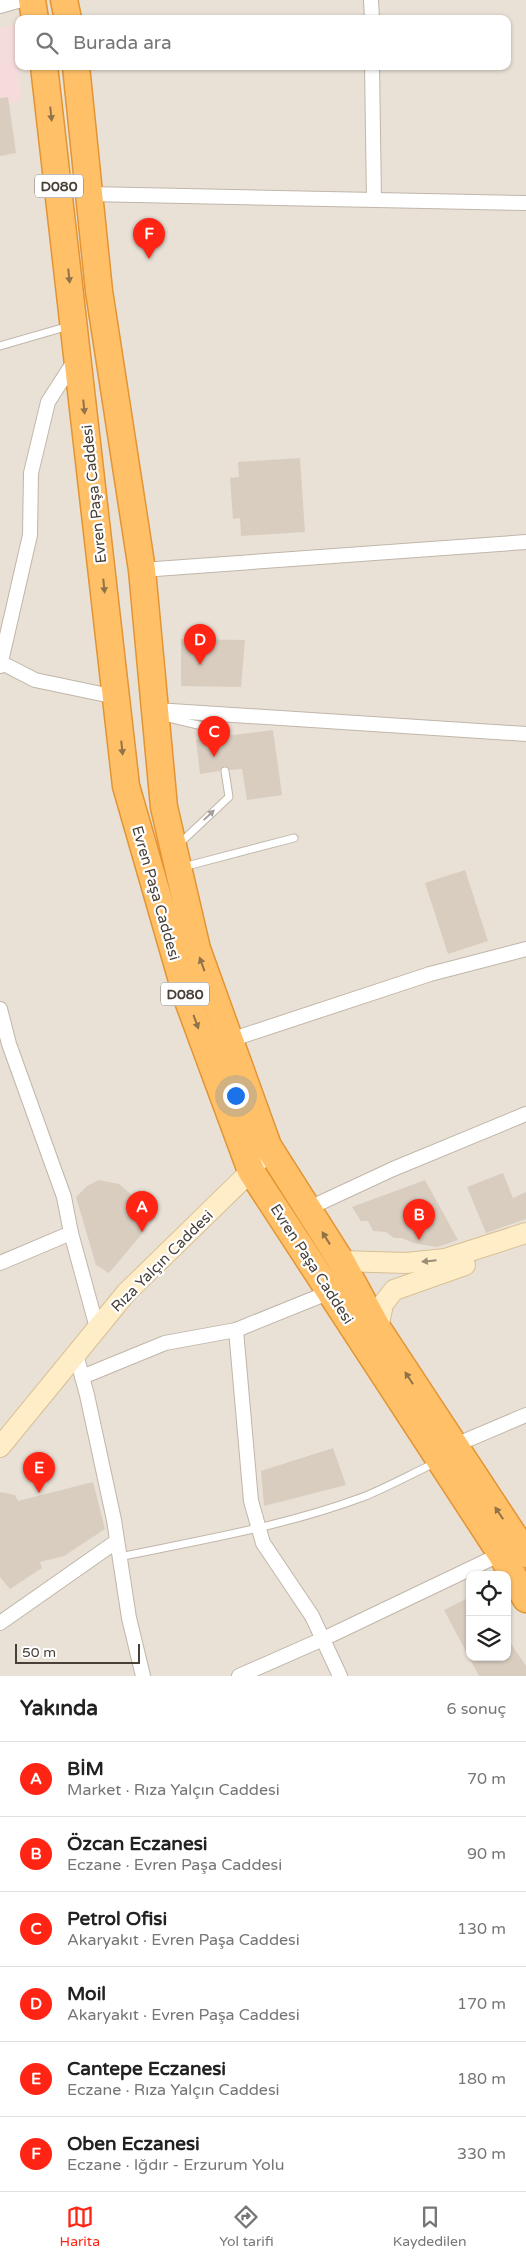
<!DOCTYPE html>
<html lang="tr">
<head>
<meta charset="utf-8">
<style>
  body { margin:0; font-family:"Varela Round",sans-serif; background:#f2f2f2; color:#222 }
  .controls { position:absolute; right:15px; bottom:15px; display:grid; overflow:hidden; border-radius:10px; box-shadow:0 1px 4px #0004 }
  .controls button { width:45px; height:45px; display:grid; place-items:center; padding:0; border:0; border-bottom:1px solid #e0e0e0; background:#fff; color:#222; font:25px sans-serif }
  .scale { position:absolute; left:15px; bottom:12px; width:125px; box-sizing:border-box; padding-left:5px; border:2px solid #483f36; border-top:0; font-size:14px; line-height:18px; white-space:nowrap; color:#483f36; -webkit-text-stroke:4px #fff; paint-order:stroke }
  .you { position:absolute; left:235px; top:1095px; width:18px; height:18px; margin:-12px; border:4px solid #fff; border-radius:50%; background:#1a73e8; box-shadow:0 0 0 8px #1a73e833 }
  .badge { display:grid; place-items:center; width:32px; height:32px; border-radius:50%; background:#ff2414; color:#fff; font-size:16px; font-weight:700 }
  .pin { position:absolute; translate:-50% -41px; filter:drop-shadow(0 1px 2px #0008) }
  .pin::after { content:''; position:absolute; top:26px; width:18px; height:15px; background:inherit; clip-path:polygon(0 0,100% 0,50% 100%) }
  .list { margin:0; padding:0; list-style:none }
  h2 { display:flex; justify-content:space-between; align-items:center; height:65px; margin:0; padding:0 20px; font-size:21px }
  h2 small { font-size:16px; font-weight:400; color:#767676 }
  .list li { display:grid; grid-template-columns:32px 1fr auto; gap:15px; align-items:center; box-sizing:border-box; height:75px; padding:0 20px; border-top:1px solid #e0e0e0 }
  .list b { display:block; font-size:19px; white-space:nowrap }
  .list p { margin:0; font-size:16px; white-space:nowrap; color:#767676 }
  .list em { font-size:16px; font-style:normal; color:#767676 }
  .icon { flex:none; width:28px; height:28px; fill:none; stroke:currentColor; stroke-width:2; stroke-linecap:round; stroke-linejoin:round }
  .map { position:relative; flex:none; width:526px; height:1676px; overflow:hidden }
  .search { position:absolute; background:#fff; box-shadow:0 1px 4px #0004; left:15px; right:15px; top:15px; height:55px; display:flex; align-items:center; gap:12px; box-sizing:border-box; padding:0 18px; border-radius:10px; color:#767676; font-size:19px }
  .sheet { height:515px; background:#fff }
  nav { display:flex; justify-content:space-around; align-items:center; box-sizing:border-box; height:70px; border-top:1px solid #e0e0e0; background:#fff; font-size:14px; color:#767676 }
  nav a { display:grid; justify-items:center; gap:2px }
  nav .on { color:#ff2414 }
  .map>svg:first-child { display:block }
  .residential { fill:#e9e1d6; fill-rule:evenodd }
  .medical { fill:#f5dcdb }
  .building { fill:#d9cdc0 }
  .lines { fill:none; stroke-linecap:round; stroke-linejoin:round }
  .lane-casing { stroke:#c0b6aa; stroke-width:9 }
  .street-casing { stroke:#c0b6aa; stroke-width:16 }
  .secondary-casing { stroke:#d6c096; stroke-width:22 }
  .highway-casing { stroke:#e39433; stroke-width:29 }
  .lane { stroke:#fff; stroke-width:7 }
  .street { stroke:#fff; stroke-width:14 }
  .secondary { stroke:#ffedc7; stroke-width:20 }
  .highway { stroke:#ffc068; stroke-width:26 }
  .oneway { fill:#91734a }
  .oneway2 { fill:#a49f9a }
  .oneway3 { fill:#9a8d77 }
  .labels { text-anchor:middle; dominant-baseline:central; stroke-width:4.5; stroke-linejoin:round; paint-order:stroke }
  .shield { fill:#fff; stroke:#7f7972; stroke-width:1 }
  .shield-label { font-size:14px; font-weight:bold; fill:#483f36 }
  .street-label { font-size:15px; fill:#483f36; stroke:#fff }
</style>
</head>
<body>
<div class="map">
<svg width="526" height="1676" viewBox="0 0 526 1676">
  <rect width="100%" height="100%" fill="#f4efe8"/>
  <path class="residential" d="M0,0H526V1676H0ZM19,19H507V66H19ZM470,1575H507V1657H470Z"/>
  <polygon class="medical" points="17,24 21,101 0,105 0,28"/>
  <g class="building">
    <polygon points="8,97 16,153 0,156 0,98"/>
    <polygon points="300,458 305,532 241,536 240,518 233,519 230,478 239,477 238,462"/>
    <polygon points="181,639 245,640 241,687 181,686"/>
    <polygon points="273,730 282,795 247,800 242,769 230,770 225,766 220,771 200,774 196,740 215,737 220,742 225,736"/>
    <polygon points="465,870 488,941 448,954 425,883"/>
    <polygon points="503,1173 513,1198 526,1192 526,1219 486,1233 467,1187"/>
    <polygon points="99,1180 119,1184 156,1217 109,1273 96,1265 76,1197 87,1186"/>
    <polygon points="425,1180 458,1240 437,1247 413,1243 402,1238 394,1238 386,1232 373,1231 368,1221 361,1221 352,1207"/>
    <polygon points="333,1448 346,1485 264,1506 261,1471"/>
    <polygon points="93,1482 105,1529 64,1556 40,1562 42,1568 10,1589 0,1577 0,1492 15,1495 18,1501"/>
    <polygon points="470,1597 470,1657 507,1657 507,1638 526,1666 526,1676 479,1676 444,1610"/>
  </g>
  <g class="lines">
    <defs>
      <g id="lane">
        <polyline points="0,346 69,326"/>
        <polyline points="160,716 219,730 220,737"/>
        <polyline points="179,844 229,797 225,771"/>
        <polyline points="183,867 294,838"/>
        <path d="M119,1557C201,1540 285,1526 363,1497C388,1487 411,1474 435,1463"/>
      </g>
      <g id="street">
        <polyline points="371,0 372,19"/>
        <polyline points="0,6 21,0"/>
        <polyline points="372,66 374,200"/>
        <polyline points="89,194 526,203"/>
        <polyline points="142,570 526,542"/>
        <polyline points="0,662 35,680 116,697"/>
        <polyline points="0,666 30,535 31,473 48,402 75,360"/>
        <polyline points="156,710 526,734"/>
        <polyline points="0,1009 9,1044 64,1197 71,1233 97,1328"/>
        <polyline points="230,1040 430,974 526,949"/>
        <polyline points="307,1209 393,1169 526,1114"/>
        <polyline points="0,1263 71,1233"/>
        <polyline points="236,1330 251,1501 263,1543 312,1616 340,1676"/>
        <polyline points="76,1354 87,1395 114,1520 129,1618 143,1676"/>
        <polyline points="82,1377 165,1343 236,1330 330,1292"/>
        <polyline points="453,1446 526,1415"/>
        <polyline points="0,1623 117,1541"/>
        <polyline points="239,1676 323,1639 501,1554"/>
      </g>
      <g id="secondary">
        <polyline points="341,1261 406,1263 445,1259 526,1233"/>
        <polyline points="378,1329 383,1304 394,1290 465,1265"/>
        <polyline points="0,1447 126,1293 251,1171 259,1159"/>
      </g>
      <g id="highway">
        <polyline points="32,0 35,19"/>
        <polyline points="64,0 68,19"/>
        <polyline points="44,66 126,786 187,998 251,1171 501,1554 526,1599"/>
        <polyline points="76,66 99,291 142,570 164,807 197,949 268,1146 341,1261 378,1329 526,1554"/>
      </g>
    </defs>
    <use href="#lane" class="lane-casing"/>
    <use href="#street" class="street-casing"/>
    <use href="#secondary" class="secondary-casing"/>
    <use href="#highway" class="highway-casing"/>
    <use href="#lane" class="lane"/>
    <use href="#street" class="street"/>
    <use href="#secondary" class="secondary"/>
    <use href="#highway" class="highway"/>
  </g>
  <defs><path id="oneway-solid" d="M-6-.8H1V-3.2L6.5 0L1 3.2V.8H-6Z" transform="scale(1.25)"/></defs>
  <g class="oneway">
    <use href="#oneway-solid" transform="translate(51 114) rotate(84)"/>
    <use href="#oneway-solid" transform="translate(69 276) rotate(84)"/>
    <use href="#oneway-solid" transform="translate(84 407) rotate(84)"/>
    <use href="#oneway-solid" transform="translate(104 586) rotate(84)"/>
    <use href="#oneway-solid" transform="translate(122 748) rotate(84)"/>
    <use href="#oneway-solid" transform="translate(202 964) rotate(-110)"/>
    <use href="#oneway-solid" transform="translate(196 1022) rotate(70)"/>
    <use href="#oneway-solid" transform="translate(326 1238) rotate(-122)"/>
    <use href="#oneway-solid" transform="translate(409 1378) rotate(-123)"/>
    <use href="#oneway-solid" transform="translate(499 1513) rotate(-124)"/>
  </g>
  <use class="oneway2" href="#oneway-solid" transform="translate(209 815) rotate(-43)"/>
  <use class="oneway3" href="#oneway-solid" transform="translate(429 1261) rotate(174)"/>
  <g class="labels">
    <g class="shield">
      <rect x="35" y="174.5" width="48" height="23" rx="4"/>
      <rect x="161" y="982.5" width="48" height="23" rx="4"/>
    </g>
    <g class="shield-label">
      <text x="59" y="186">D080</text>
      <text x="185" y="994">D080</text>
    </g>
    <g class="street-label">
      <text transform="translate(94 494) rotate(-96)">Evren Paşa Caddesi</text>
      <text transform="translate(156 893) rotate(74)">Evren Paşa Caddesi</text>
      <text transform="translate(162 1261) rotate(-45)">Rıza Yalçın Caddesi</text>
      <text transform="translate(312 1264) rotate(57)">Evren Paşa Caddesi</text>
    </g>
  </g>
</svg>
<div class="controls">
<button><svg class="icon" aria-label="locate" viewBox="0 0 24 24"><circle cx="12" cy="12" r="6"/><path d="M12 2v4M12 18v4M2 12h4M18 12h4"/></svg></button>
<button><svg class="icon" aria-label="layers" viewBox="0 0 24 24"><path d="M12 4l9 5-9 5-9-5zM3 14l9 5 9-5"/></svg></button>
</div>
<div class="scale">50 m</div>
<div class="you"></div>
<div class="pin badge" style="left:142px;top:1232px">A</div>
<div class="pin badge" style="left:419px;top:1240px">B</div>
<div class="pin badge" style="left:214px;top:757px">C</div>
<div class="pin badge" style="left:200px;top:665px">D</div>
<div class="pin badge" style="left:39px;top:1493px">E</div>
<div class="pin badge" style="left:149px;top:259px">F</div>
<div class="search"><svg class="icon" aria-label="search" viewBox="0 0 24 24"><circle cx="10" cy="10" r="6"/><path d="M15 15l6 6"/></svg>Burada ara</div>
</div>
<section class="sheet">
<h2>Yakında<small>6 sonuç</small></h2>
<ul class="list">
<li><span class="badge">A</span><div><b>BİM</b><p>Market · Rıza Yalçın Caddesi</p></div><em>70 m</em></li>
<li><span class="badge">B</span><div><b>Özcan Eczanesi</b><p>Eczane · Evren Paşa Caddesi</p></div><em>90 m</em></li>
<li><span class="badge">C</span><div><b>Petrol Ofisi</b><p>Akaryakıt · Evren Paşa Caddesi</p></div><em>130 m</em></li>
<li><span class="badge">D</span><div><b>Moil</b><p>Akaryakıt · Evren Paşa Caddesi</p></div><em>170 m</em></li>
<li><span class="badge">E</span><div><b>Cantepe Eczanesi</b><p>Eczane · Rıza Yalçın Caddesi</p></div><em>180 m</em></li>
<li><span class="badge">F</span><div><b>Oben Eczanesi</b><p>Eczane · Iğdır - Erzurum Yolu</p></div><em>330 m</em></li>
</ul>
</section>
<nav>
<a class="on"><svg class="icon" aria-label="map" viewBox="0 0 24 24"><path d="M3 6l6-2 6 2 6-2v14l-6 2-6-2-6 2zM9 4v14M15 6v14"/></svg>Harita</a>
<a><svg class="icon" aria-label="directions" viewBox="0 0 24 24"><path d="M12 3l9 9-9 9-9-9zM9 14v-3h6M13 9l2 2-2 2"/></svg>Yol tarifi</a>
<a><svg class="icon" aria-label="saved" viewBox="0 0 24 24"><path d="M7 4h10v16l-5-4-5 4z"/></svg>Kaydedilen</a>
</nav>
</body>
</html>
